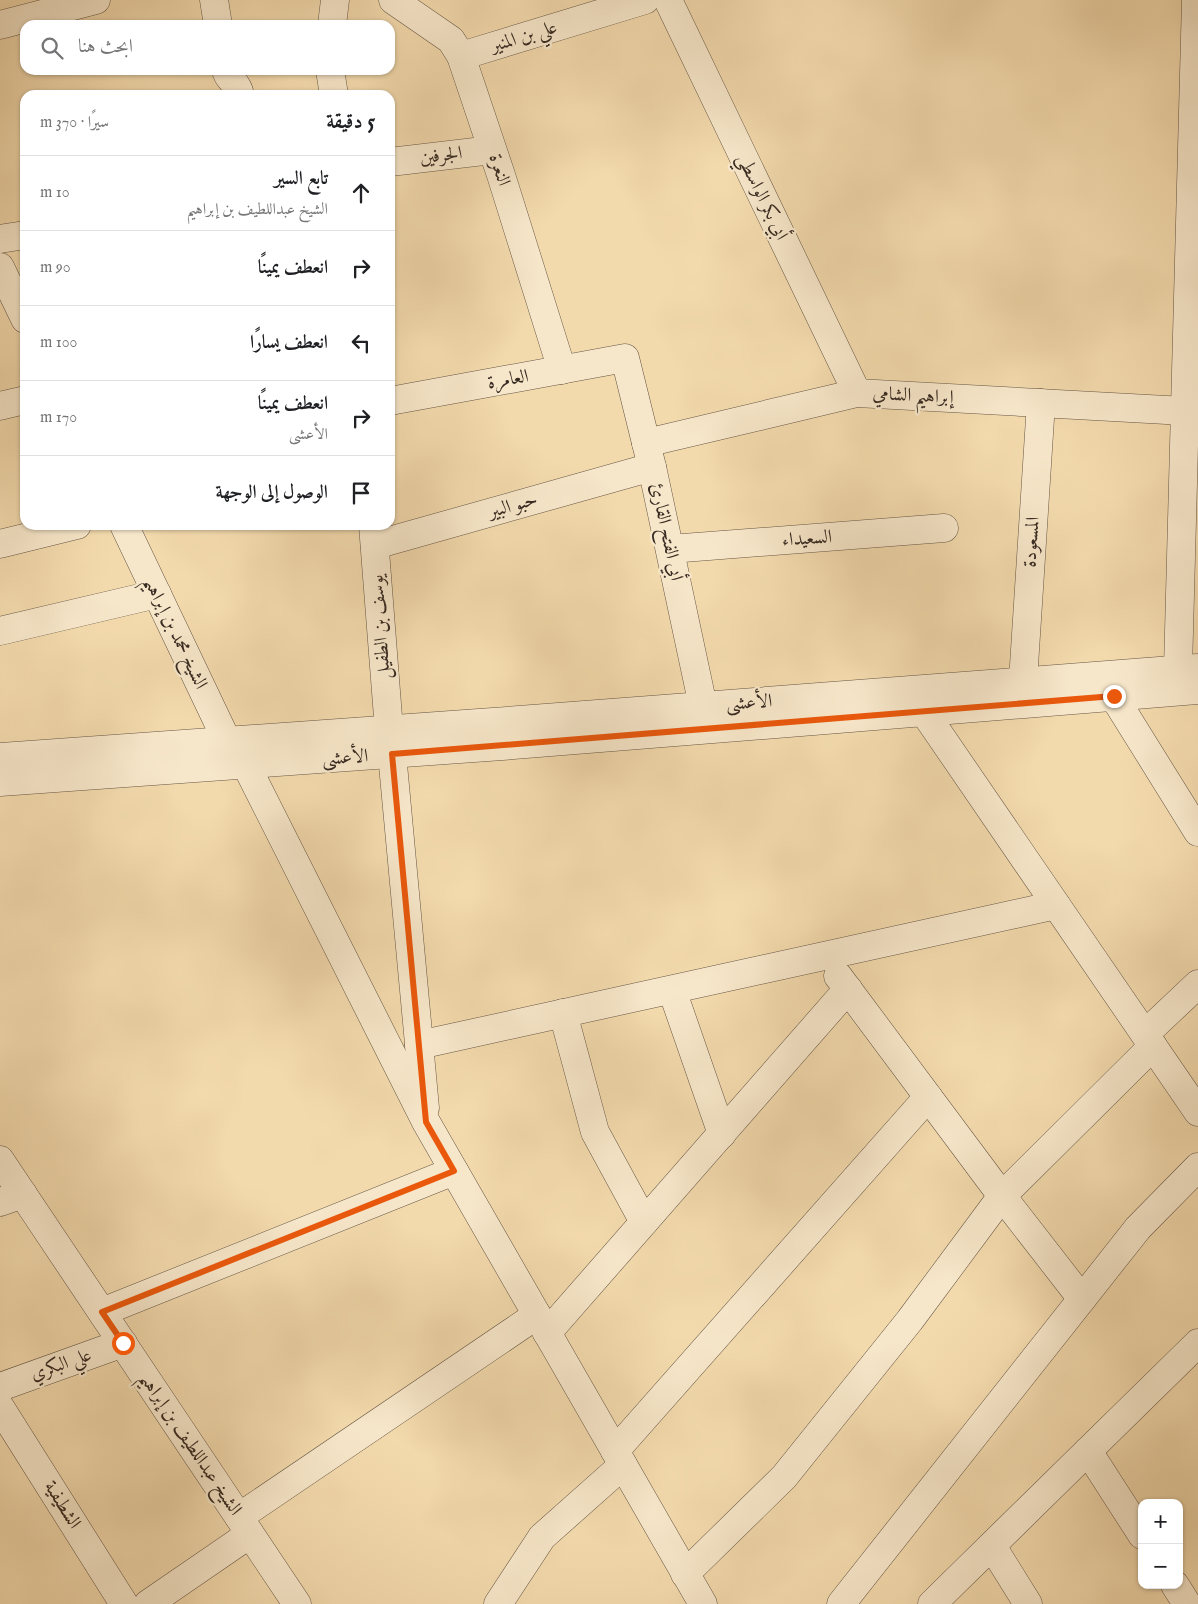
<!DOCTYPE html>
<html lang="ar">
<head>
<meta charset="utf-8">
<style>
  body { margin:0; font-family:"IM FELL English",Amiri,serif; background:#f2f2f2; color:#202124; direction:rtl }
  .controls { position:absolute; right:15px; bottom:15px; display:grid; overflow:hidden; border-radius:10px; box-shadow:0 1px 4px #0004 }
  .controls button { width:45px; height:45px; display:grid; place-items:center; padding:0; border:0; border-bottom:1px solid #e0e0e0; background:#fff; color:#202124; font:25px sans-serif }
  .stop { position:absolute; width:15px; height:15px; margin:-11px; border:4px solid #ea580c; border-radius:50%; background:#fff }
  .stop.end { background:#ea580c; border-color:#fff; box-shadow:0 1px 5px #0008 }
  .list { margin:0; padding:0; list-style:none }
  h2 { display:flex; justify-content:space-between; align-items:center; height:65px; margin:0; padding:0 20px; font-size:21px }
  h2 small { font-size:16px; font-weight:400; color:#757577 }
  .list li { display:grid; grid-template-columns:32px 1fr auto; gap:15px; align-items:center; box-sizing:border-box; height:75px; padding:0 20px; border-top:1px solid #e0e0e0 }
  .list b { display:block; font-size:19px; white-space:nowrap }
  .list p { margin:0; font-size:16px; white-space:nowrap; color:#757577 }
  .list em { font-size:16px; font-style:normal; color:#757577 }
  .icon { flex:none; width:28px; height:28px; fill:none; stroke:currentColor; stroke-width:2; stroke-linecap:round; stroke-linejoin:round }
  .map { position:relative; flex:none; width:1198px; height:1604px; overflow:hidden; direction:ltr }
  .search { position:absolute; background:#fff; box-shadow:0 1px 4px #0004; left:20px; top:20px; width:375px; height:55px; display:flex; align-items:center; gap:12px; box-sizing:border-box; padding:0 18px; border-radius:15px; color:#757577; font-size:19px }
  .panel { position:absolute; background:#fff; box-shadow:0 1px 4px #0004; left:20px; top:90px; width:375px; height:440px; border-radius:15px; direction:rtl }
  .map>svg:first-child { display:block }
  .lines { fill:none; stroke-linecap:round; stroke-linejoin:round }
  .minor-casing { stroke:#665645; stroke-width:29 }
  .tertiary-casing { stroke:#665645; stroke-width:29 }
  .minor { stroke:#f7e7ca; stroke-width:28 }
  .tertiary { stroke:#f7e7ca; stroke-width:28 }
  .route { stroke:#ea580c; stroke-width:6 }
  .labels { text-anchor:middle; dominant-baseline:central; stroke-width:4.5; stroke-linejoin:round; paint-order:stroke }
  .street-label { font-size:19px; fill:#372a22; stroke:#f7e7ca }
</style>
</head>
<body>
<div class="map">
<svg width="1198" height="1604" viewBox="0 0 1198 1604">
  <rect width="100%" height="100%" fill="#f3daad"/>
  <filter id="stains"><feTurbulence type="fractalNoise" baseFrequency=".004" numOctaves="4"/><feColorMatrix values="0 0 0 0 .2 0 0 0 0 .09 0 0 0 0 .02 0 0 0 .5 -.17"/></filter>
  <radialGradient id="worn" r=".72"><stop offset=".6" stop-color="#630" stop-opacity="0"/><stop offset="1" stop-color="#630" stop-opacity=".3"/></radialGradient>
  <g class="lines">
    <defs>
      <g id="minor">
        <polyline points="214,0 218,25"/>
        <polyline points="393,0 451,40 461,56 501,175 562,370"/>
        <polyline points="668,0 857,393"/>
        <polyline points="0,25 96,0"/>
        <polyline points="332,25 335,0"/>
        <polyline points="461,56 645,0"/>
        <path d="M226,70C228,81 237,80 240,95"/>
        <polyline points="330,70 334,95"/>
        <polyline points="390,162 492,150"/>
        <polyline points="0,239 25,235"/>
        <polyline points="0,267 25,319"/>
        <polyline points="390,401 625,358 652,467 703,706"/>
        <polyline points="0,406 25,400"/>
        <polyline points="646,443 857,393 1185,411"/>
        <polyline points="124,525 227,741"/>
        <polyline points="373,525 389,730"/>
        <polyline points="0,544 77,525"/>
        <polyline points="375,545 652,467"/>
        <polyline points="670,549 944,528"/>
        <polyline points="0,631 157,594"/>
        <polyline points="1178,669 1196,0"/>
        <polyline points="1023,681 1041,403"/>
        <polyline points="1114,697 1198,832"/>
        <polyline points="924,712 1198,1112"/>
        <polyline points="392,754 425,1108"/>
        <polyline points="246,765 426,1122 703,1604"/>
        <polyline points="838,976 1002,1196 1082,1299"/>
        <polyline points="672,990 722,1134"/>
        <polyline points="563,1013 595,1132 644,1222"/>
        <polyline points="1145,1034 1198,984"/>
        <polyline points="419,1045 1056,905"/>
        <polyline points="0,1202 23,1194"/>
        <polyline points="102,1312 454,1171"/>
        <polyline points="547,1333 848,989"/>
        <polyline points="0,1387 123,1343"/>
        <polyline points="0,1407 124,1604"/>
        <polyline points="615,1451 928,1097"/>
        <polyline points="1088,1451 1142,1535"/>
        <polyline points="239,1517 537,1315"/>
        <polyline points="992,1546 1028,1604"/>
        <polyline points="685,1574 784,1477 910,1320 1002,1196 1153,1046"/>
        <polyline points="1175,1585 1187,1604"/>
        <polyline points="148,1604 250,1534"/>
        <polyline points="498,1604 542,1537 623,1465"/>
        <polyline points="841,1604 1138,1228 1198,1167"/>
        <polyline points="932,1604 1198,1343"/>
      </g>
      <g id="tertiary">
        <polyline points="0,757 493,722 1198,668"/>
        <polyline points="0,782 502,746 1198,690"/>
        <polyline points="0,1160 297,1604"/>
      </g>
    </defs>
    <use href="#minor" class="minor-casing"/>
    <use href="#tertiary" class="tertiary-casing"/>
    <use href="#minor" class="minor"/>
    <use href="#tertiary" class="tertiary"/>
  </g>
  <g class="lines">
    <polyline class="route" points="123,1343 102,1312 454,1171 426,1122 392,754 1114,696"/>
  </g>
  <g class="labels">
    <g class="street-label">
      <text transform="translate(524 37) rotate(-17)">علي بن المنير</text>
      <text transform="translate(441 156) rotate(-7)">الجرفين</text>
      <text transform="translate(499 170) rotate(72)">النعرة</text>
      <text transform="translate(762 197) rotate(64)">أبي بكر الواسطي</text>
      <text transform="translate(508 380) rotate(-10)">العامرة</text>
      <text transform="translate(913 396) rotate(3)">إبراهيم الشامي</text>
      <text transform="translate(513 506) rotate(-16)">حبو البير</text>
      <text transform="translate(666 532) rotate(78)">أبي الفتح القارئ</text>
      <text transform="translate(807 539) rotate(-4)">السعيداء</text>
      <text transform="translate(1032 542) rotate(-86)">المسعودة</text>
      <text transform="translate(381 627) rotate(-94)">يوسف بن الطفيل</text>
      <text transform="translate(175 633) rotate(64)">الشيخ محمد بن إبراهيم</text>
      <text transform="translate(749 703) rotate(-4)">الأعشى</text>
      <text transform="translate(345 758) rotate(-4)">الأعشى</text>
      <text transform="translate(61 1365) rotate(-19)">علي البكري</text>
      <text transform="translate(190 1444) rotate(56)">الشيخ عبداللطيف بن إبراهيم</text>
      <text transform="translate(62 1505) rotate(58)">الشطيفية</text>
    </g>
  </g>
  <rect width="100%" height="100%" filter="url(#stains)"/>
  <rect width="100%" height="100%" fill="url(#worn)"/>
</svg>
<div class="controls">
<button>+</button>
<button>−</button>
</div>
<div class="stop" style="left:123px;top:1343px"></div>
<div class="stop end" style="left:1114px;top:696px"></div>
<div class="search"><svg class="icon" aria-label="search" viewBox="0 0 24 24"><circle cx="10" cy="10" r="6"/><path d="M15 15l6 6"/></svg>ابحث هنا</div>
<section class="panel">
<h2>5 دقيقة<small>سيرًا · 370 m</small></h2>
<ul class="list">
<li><svg class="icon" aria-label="ahead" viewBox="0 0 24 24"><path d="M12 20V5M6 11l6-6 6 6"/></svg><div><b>تابع السير</b><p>الشيخ عبداللطيف بن إبراهيم</p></div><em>10 m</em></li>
<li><svg class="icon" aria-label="right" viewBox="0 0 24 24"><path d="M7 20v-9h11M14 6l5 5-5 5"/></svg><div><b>انعطف يمينًا</b></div><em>90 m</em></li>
<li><svg class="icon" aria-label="left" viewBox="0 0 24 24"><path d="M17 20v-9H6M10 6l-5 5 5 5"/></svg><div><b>انعطف يسارًا</b></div><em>100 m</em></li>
<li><svg class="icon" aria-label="right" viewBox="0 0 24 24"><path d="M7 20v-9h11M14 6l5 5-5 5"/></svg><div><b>انعطف يمينًا</b><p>الأعشى</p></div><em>170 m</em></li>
<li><svg class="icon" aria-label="arrive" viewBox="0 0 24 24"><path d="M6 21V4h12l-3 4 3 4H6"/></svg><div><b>الوصول إلى الوجهة</b></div></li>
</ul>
</section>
</div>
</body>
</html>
